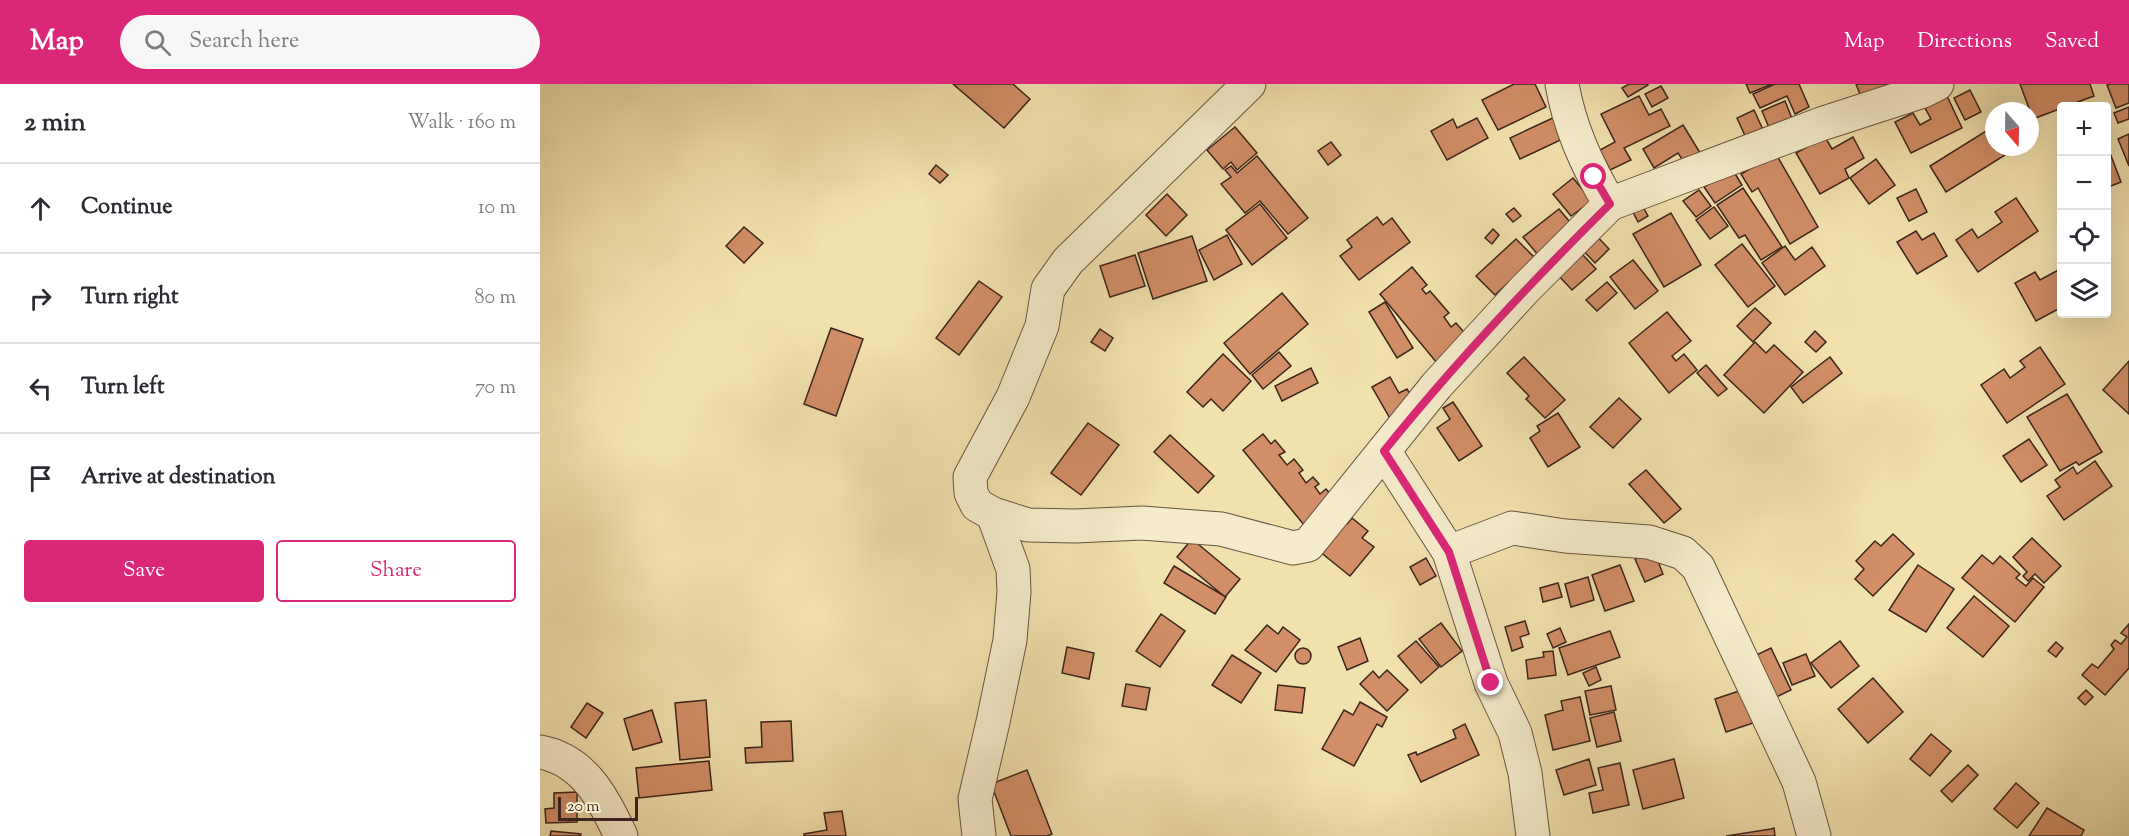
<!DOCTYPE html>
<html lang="en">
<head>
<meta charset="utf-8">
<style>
  body { margin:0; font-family:"Sorts Mill Goudy",serif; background:#f7f7f7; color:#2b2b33 }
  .controls { position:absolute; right:18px; top:18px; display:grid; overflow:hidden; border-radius:6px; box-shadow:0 6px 24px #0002 }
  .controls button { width:54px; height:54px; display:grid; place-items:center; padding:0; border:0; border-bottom:2px solid #e1e1e2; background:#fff; color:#2b2b33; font:30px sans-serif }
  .compass { position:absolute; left:1445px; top:18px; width:54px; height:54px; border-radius:50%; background:#fff; box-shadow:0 6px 24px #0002; rotate:160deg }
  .scale { position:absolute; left:18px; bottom:15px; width:80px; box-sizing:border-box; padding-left:6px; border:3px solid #3b251c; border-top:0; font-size:16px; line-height:21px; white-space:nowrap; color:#3b251c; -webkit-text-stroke:4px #f6eccb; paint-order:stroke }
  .stop { position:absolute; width:18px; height:18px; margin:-14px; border:4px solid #db2777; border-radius:50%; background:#fff }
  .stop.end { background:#db2777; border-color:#fff; box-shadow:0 2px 6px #0008 }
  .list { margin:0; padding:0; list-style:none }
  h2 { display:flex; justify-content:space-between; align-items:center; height:78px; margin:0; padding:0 24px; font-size:26px }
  h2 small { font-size:20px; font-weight:400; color:#7c7c81 }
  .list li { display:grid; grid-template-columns:39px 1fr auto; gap:18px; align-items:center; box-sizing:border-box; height:90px; padding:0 24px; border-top:2px solid #e1e1e2 }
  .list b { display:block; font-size:22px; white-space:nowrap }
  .list em { font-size:20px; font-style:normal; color:#7c7c81 }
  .actions { display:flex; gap:12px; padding:18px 24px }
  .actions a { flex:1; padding:14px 0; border:2px solid #db2777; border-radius:6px; text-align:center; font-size:21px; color:#db2777 }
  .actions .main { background:#db2777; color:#fff }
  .icon { flex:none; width:33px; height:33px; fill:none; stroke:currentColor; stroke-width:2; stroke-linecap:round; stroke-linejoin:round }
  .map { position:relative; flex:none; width:1589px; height:752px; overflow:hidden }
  header { display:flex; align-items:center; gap:36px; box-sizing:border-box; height:84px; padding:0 30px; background:#db2777; color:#fff }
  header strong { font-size:28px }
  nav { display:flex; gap:33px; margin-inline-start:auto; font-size:21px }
  .search { width:420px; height:54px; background:#f7f7f7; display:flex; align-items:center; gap:15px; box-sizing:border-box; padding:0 21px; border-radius:33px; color:#7c7c81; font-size:22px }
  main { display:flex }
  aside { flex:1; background:#fff }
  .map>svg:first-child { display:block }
  .building { fill:#d18e68; stroke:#3b251c; stroke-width:1.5 }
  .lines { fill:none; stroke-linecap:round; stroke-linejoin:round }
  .minor-casing { stroke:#685441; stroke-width:35 }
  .minor { stroke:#f6eccb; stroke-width:33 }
  .route { stroke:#db2777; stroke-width:8 }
</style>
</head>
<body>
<header>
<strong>Map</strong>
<div class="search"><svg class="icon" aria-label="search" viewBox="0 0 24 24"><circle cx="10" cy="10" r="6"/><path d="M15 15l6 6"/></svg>Search here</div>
<nav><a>Map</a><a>Directions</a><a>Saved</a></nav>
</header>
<main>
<aside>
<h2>2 min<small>Walk · 160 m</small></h2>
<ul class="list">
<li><svg class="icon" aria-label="ahead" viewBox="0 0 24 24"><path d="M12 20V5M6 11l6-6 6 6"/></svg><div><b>Continue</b></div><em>10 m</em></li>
<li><svg class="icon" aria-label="right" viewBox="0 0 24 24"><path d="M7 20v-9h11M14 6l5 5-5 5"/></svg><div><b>Turn right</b></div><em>80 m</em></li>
<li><svg class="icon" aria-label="left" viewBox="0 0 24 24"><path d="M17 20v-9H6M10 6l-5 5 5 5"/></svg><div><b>Turn left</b></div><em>70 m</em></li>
<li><svg class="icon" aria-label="arrive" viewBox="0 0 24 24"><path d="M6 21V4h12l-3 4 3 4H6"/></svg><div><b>Arrive at destination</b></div></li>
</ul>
<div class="actions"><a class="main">Save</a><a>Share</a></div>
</aside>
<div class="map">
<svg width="1589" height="752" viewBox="0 0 1589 752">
  <rect width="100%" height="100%" fill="#f1e1af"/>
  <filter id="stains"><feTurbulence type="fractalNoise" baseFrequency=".00333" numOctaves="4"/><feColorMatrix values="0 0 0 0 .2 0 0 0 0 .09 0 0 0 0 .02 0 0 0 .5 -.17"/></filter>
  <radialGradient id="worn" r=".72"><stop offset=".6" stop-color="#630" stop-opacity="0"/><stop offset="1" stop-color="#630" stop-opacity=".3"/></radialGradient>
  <g class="building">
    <polygon points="413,0 473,0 490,15 464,44"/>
    <polygon points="974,0 995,0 1006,23 958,46 942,16"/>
    <polygon points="1089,0 1108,0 1108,1 1088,13 1082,4"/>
    <polygon points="1206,0 1232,0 1210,9"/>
    <polygon points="1235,0 1259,0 1269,23 1255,30 1247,12 1220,24 1213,10"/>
    <polygon points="1316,0 1356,0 1321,13"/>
    <polygon points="1480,0 1550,0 1554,12 1527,22 1522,22 1522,24 1493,35"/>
    <polygon points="1570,0 1589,0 1589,19 1576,24 1567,1"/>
    <polygon points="1121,2 1128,14 1112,23 1105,10"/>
    <polygon points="1430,6 1441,28 1425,36 1414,14"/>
    <polygon points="1099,12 1109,31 1121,25 1130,42 1084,64 1091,76 1070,86 1060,66 1075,58 1061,30"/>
    <polygon points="1407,12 1422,44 1371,69 1355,38 1373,29 1380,41 1391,35 1385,24"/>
    <polygon points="1245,17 1253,37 1230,46 1222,27"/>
    <polygon points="1589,23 1589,35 1578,39 1574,29"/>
    <polygon points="1214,26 1224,48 1207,56 1197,34"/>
    <polygon points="1017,32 1027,53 980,75 970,54"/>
    <polygon points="937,34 948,54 907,76 891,47 913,35 917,44"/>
    <polygon points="1143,41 1162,72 1146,81 1138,69 1114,84 1103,65"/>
    <polygon points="1454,42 1454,63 1471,63 1473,66 1406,108 1390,82"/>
    <polygon points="695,43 717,69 697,86 691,78 683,85 667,66"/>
    <polygon points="1589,50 1589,82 1578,55"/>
    <polygon points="1285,53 1292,65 1313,53 1324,74 1305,85 1309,94 1280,110 1256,69"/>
    <polygon points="791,58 801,71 788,81 778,67"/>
    <polygon points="1570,69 1581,98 1566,104 1566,70"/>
    <polygon points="1236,70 1278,143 1250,160 1218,104 1212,108 1201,90"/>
    <polygon points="717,72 768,134 748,150 720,117 705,129 681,100 691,93 685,86 691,82 697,89"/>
    <polygon points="1336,75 1355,101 1329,120 1310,94"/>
    <polygon points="396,81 408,91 400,99 389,90"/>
    <polygon points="1194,88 1202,101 1175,119 1164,103 1184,90"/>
    <polygon points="1033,94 1052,117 1031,132 1013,110"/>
    <polygon points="1203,104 1242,163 1221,176 1205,151 1199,154 1177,121"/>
    <polygon points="1376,105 1387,128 1369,137 1357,114"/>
    <polygon points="1159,106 1171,122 1156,133 1143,117"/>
    <polygon points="627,110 647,131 626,152 606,131"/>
    <polygon points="1476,114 1498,147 1438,188 1416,156 1432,145 1438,154 1462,138 1455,128"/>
    <polygon points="1101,119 1108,132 1098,138 1091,124"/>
    <polygon points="720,120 747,154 712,181 686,146"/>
    <polygon points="1174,123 1188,142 1170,155 1156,136"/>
    <polygon points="974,124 981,132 973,138 966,130"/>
    <polygon points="1019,125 1034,143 998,171 983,153"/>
    <polygon points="1131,129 1161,181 1124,203 1093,150"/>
    <polygon points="837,133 843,141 852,134 870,158 819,196 800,172 812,163 807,156"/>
    <polygon points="204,143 223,159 204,179 186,162"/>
    <polygon points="953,145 959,151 952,160 945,154"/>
    <polygon points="1376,147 1382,156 1394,149 1407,172 1377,190 1357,158"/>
    <polygon points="1053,148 1069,165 1055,179 1039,162"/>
    <polygon points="687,151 702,180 674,196 659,166"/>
    <polygon points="652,152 667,197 613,215 598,169"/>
    <polygon points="976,155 995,174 955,211 936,192"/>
    <polygon points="1202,160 1235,202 1208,223 1175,181"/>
    <polygon points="1245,162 1255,176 1272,163 1285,182 1245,211 1222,179"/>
    <polygon points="1042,170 1056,185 1032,206 1018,191"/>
    <polygon points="595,171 605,202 570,213 560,182"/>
    <polygon points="1093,176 1118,207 1095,225 1070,193"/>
    <polygon points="872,183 887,201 882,205 886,210 890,207 909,229 904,233 911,243 916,239 928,253 897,279 840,210"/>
    <polygon points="1522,184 1522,223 1496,237 1475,199 1495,188 1500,196"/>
    <polygon points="439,197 462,213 419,271 396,254"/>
    <polygon points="1067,198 1077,209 1057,227 1046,216"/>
    <polygon points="742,209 768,240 710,290 684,259"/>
    <polygon points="845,218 873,264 857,274 829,228"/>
    <polygon points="1215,224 1231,239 1213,258 1197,242"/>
    <polygon points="1127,228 1151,257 1132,272 1136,277 1144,270 1157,286 1129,309 1089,259"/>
    <polygon points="291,244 323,255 296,332 264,320"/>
    <polygon points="560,245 573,254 565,267 551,258"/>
    <polygon points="1275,247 1286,258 1276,268 1265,258"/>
    <polygon points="1215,258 1226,269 1234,261 1263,288 1224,329 1184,291"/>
    <polygon points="1500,263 1525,300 1467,339 1441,301 1464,285 1470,294 1485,283 1480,277"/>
    <polygon points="739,268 751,282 723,305 712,291"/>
    <polygon points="683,270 711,297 683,327 671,315 663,323 647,308"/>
    <polygon points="984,273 1025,316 1005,334 986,315 989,312 967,289"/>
    <polygon points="1290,273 1302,289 1263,319 1251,303"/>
    <polygon points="1589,277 1589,330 1563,306"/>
    <polygon points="1166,281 1187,305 1178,312 1157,289"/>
    <polygon points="771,284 778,299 742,317 735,302"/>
    <polygon points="850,293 859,309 867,305 873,315 851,336 832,303"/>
    <polygon points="1527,310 1562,368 1539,381 1536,378 1520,387 1487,333"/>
    <polygon points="1079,314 1101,335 1073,364 1050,343"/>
    <polygon points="913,318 942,362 919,377 897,344 910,335 903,324"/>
    <polygon points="1018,329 1040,363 1008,383 990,354 1000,347 997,342"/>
    <polygon points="548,339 579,361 541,411 511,389"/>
    <polygon points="723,350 731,360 735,356 745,368 739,371 747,381 754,375 763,386 759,389 766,399 773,393 779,400 775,403 780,410 786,405 793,413 764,441 703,366"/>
    <polygon points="630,351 674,392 658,409 614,368"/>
    <polygon points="1489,355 1507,381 1481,398 1463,372"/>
    <polygon points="1555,377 1572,402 1524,436 1507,412 1520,403 1515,396 1533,383 1537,390"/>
    <polygon points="1106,386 1141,425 1124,439 1089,400"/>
    <polygon points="798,433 807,440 812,434 828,447 822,454 834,463 810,492 774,463"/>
    <polygon points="1353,450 1374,470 1333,512 1315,495 1324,485 1316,477 1335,457 1341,462"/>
    <polygon points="1492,454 1521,482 1504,499 1495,490 1488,497 1483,492 1487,488 1473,473"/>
    <polygon points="652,455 700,495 685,513 637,473"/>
    <polygon points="1114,467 1123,490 1105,498 1095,475"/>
    <polygon points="1442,471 1453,480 1460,472 1480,490 1476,494 1486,502 1493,494 1504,503 1475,538 1422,494"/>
    <polygon points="886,474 896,492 880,501 870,483"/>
    <polygon points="1080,481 1094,517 1065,527 1052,491"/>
    <polygon points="1378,481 1414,505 1386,548 1349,526"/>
    <polygon points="634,482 686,513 675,530 624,499"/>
    <polygon points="1048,493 1054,516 1031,523 1025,500"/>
    <polygon points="1018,499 1022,513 1003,518 1000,504"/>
    <polygon points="1434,512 1469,542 1443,573 1407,544"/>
    <polygon points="621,530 645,547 620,583 596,567"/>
    <polygon points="985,537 989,550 980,553 983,563 972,567 965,543"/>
    <polygon points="901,539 922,567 901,583 879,555"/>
    <polygon points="1589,540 1589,584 1565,611 1542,591 1552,580 1558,584 1574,565 1571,561 1575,556 1581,560 1587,553 1581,549"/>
    <polygon points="727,541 738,550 743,543 760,556 736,588 705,566"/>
    <polygon points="1020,544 1026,558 1013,564 1007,550"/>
    <polygon points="1070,547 1080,573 1028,591 1019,564"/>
    <polygon points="820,554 828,577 807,586 798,563"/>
    <polygon points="876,557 899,583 881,599 858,572"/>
    <polygon points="1300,557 1319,582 1291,604 1271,579"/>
    <polygon points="1516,558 1523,564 1516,573 1508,567"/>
    <polygon points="527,563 554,569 549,595 522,589"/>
    <polygon points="1231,564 1251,606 1230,616 1210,574"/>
    <circle cx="763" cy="572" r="8"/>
    <polygon points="1013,567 1016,591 988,595 986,576 1004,573 1003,568"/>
    <polygon points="1266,570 1275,592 1252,601 1243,579"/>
    <polygon points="692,571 721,589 701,619 672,601"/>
    <polygon points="1056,583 1061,596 1049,602 1043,589"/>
    <polygon points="847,586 868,606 847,627 820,600 833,587 839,594"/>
    <polygon points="1333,594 1363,628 1328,659 1298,625"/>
    <polygon points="586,600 610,604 606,626 582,622"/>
    <polygon points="738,601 765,604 762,629 735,626"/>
    <polygon points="1071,602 1076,626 1050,631 1045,607"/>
    <polygon points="1202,606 1213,639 1186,648 1175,615"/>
    <polygon points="1546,606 1553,613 1545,621 1538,614"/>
    <polygon points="1040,613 1050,657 1013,666 1005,631 1023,626 1021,617"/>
    <polygon points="166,616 170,673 140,676 135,619"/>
    <polygon points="820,618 847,633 842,643 837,640 814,682 782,665 804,626 813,631"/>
    <polygon points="47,619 63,629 46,654 31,643"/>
    <polygon points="112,626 122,658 93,666 84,635"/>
    <polygon points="1074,628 1081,657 1057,663 1050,634"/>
    <polygon points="251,637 253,677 206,679 205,664 222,663 221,638"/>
    <polygon points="925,640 939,671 881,698 868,671 876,668 877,671 916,654 913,646"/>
    <polygon points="1391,650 1411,667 1390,692 1370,675"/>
    <polygon points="1049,675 1056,701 1024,711 1016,686"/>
    <polygon points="1134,675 1144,714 1103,725 1093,686"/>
    <polygon points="169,677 172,706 99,714 96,684"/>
    <polygon points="1080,679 1089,721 1053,729 1049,709 1063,706 1058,684"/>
    <polygon points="1428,681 1438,691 1412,718 1401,707"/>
    <polygon points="487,686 512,750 507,752 471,752 451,700"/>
    <polygon points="1476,699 1499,719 1477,744 1454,725"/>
    <polygon points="37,708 37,738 6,739 5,725 14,724 14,709"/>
    <polygon points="1507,724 1544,746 1541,752 1489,752"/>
    <polygon points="302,727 306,752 264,752 264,750 287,746 284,729"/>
    <polygon points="1234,744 1235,752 1186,752 1231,745"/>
    <polygon points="11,747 41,750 40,752 10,752"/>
  </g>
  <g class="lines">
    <defs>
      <g id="minor">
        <polyline points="709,0 528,177 508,205 502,242 473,313 430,393 431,409 437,421 453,430 488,441 535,442 602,439 681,445 753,464 768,461 897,301 985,205 1070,120 1281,40 1383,7 1397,0"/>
        <path d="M1022,0C1029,41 1048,84 1070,120"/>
        <polyline points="844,367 909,468 951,599 975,649 985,689 993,752"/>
        <polyline points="909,468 972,444 1025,452 1109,458 1143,469 1158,483 1259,698 1274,752"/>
        <path d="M0,668C44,676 64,715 81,752"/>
        <polyline points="439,752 435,715 453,638 470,556 474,508 473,485 453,430"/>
      </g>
    </defs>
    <use href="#minor" class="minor-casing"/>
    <use href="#minor" class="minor"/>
  </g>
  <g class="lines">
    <path class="route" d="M951,599L909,468L844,367C914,280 990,199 1070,120L1054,93"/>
  </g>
  <rect width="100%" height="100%" filter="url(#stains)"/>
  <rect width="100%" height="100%" fill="url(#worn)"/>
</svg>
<div class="controls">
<button>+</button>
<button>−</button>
<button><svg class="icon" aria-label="locate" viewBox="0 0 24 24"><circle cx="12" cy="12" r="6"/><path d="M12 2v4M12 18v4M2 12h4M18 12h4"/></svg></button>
<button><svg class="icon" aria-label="layers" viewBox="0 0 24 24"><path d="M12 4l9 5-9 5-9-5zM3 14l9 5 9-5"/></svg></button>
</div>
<svg class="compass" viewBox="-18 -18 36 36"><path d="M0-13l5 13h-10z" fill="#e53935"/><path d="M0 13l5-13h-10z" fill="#7c7c81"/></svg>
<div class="scale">20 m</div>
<div class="stop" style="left:1054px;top:93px"></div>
<div class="stop end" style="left:951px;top:599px"></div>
</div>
</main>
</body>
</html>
